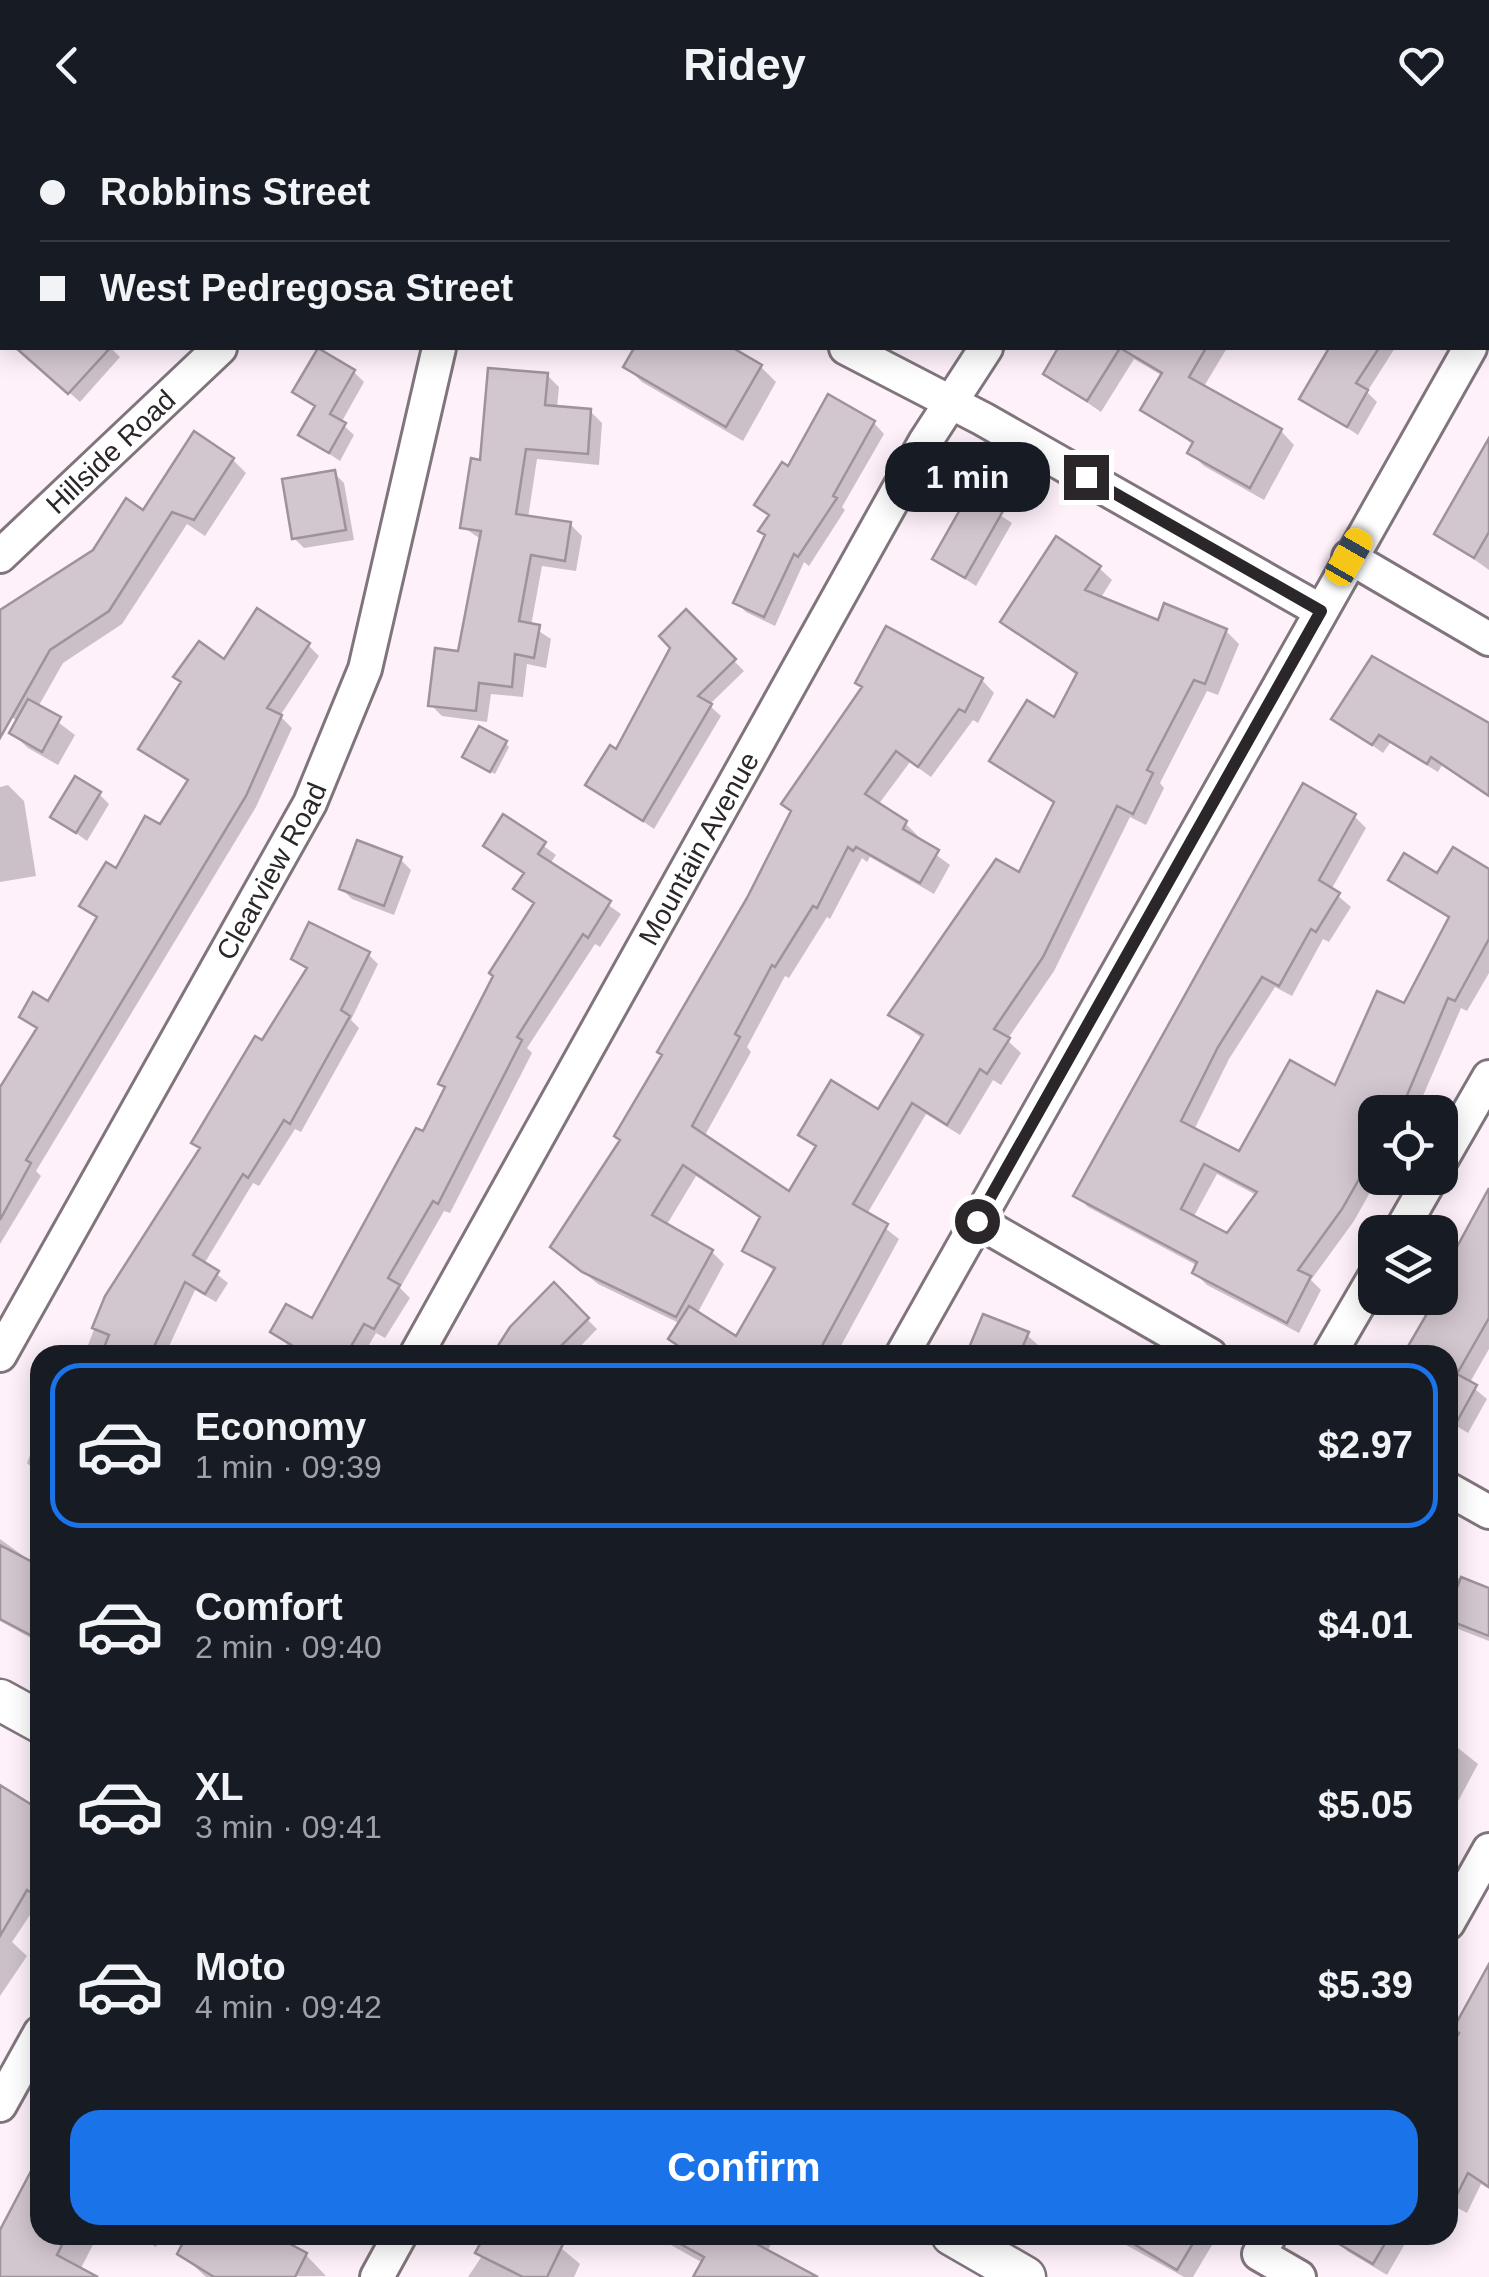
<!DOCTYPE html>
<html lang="en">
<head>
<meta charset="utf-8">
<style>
  :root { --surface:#171b24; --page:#242831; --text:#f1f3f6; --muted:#9ea1a6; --line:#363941; --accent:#1a73e8 }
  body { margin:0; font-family:Arial,sans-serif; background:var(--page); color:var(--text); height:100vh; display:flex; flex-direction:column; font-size:38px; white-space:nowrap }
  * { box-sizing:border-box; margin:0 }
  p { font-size:32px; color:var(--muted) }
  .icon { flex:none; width:55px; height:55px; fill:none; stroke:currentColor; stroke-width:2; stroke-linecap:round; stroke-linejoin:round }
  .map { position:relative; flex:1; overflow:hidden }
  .sheet { position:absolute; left:30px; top:1215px; width:1428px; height:900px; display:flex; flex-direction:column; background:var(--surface); border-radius:30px; box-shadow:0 5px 25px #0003 }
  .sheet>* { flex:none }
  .hud { position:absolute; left:0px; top:0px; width:1490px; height:220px; box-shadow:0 5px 25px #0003; display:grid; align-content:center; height:220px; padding:0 40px; background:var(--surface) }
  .tools { position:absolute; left:1358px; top:965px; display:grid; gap:20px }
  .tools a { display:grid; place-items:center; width:100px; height:100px; border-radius:20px; background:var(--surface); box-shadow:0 5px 25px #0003; font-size:50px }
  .end { position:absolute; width:45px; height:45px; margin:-22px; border:12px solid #2a2629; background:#fff; box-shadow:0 0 0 5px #fff }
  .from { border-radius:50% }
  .bubble { position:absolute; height:70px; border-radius:30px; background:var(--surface); box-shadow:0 5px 25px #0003; font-size:32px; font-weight:800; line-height:70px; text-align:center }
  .car { position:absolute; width:30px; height:60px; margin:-30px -15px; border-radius:12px; box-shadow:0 0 8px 2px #0007; background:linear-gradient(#f5c518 24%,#345 0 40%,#f5c518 0 76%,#345 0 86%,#f5c518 0) }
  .hud b { display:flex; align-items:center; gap:35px; height:95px; font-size:38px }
  .hud b+b { border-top:2px solid var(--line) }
  .hud i { width:25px; height:25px; background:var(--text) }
  ul { padding:18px 0 0; list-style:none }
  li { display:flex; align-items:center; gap:30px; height:165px; margin:0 20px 15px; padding:0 20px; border:5px solid transparent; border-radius:30px }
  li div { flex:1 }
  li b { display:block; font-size:38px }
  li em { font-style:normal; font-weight:800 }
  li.active { border-color:var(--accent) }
  li>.icon { width:90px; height:90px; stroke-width:1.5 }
  .primary-button { display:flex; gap:20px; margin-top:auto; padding:20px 40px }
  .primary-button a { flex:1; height:115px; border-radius:30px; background:var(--accent); color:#fff; font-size:40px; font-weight:800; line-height:115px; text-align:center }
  header { display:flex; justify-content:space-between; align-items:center; height:130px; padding:0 40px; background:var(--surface); font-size:45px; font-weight:800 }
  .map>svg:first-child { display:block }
  .green { fill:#efd4e7 }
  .shadow { fill:#0003; fill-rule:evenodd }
  .building { fill:#d3c7cf; stroke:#9f939b; stroke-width:2.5; fill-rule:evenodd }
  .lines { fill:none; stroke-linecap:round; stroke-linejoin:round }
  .minor-casing { stroke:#81757d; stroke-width:38 }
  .tertiary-casing { stroke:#81757d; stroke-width:45 }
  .minor { stroke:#fff; stroke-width:32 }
  .tertiary { stroke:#fff; stroke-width:40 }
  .route { stroke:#2a2629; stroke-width:12 }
  .labels { text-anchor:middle; stroke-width:9; stroke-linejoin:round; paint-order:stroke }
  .street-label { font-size:28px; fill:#2a2629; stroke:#fef1fa }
</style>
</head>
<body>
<header><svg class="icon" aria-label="back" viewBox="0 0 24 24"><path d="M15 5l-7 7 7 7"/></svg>Ridey<svg class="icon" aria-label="heart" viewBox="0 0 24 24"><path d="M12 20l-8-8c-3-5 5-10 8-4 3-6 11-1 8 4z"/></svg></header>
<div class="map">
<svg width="1489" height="2147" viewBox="0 0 1489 2147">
  <rect width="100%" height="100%" fill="#fef1fa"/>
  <!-- green -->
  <path class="green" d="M0 0 128 2H2V178Z"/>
  <!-- shadow -->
  <path class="shadow" d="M161 0H215V2H162Z
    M338 0H416L417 2H338Z
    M589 0H697L695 2Z
    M991 0H1051L1053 2H989Z
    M1174 0H1313L1172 2Z
    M1440 0H1489L1488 82V2Z
    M44 218H111L120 227 80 272 33 230Z
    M637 218H728L761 237 776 252 743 311 642 252 626 237Z
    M1061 218H1227L1203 258 1281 301 1294 315 1264 370 1204 336 1190 322 1194 315 1143 279 1163 246 1134 229 1101 282 1046 244Z
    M1332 218H1395L1367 262 1377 272 1358 305 1302 268Z
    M354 242 364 252 341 293 354 305 340 331 301 305 316 278 295 262Z
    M547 245 559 257 557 278 590 281 602 293 599 335 537 329 528 388 570 394 582 406 576 441 542 436 531 496 551 509 546 538 527 534 523 567 491 564 487 592 442 586 431 575 460 524 482 410 463 397 482 333Z
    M874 293 884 304 842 377 845 380 809 436 804 432 775 496 746 482 736 472 767 407 770 387 757 375Z
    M1489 315V440L1437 403Z
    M233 330 246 343 205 406 187 394 122 494 63 533 38 577 75 605 58 635 28 618 12 603 18 591 0 581V502L144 383Z
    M334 343 344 353 354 410 304 418 294 408Z
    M971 366 1012 393 976 456 935 429Z
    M1099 438 1112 450 1100 469 1159 493 1226 501 1239 514 1218 565 1207 561 1160 653 1164 658 1146 695 1130 687 1054 841 1007 910 1021 923 1001 955 993 950 960 1005 926 984 867 1084 899 1109 836 1225H689L671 1209 681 1194 598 1154 553 1117 623 1012 864 559 887 499 982 550 994 563 978 593 973 590 931 647 910 632 878 675 905 693 918 706 916 710 950 735 934 764 870 727 867 732 862 728 830 789 827 787 789 848 785 846 747 917 751 922 704 1007 790 1065 817 1019 801 1005 879 982 923 909 891 885 1020 746 1056 675 992 631 1055 591 1078 546 1003 492ZM696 1046 762 1089 745 1120 776 1142 736 1209 697 1184 724 1134 712 1122 666 1096Z
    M686 482 744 541 709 575 721 586 654 699 589 654 617 622 673 517Z
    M308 515 319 526 280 586 292 598 256 677 36 1041 41 1046 0 1114V962L38 900 22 886 49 874 98 789 82 775 160 697 189 653 142 618 225 532Z
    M1334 588 1489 596V667L1442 635 1438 642 1390 613 1383 623Z
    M505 613 509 617 495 644 469 631Z
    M8 655 24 671 36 746 0 752V657Z
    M99 664 109 674 87 711 54 687Z
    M1354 686 1366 698 1331 760 1351 777 1329 812 1323 809 1292 866 1275 857 1229 929 1194 1000 1240 1024 1336 959 1405 877 1451 790 1391 749 1489 742V843L1467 881 1461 878 1416 982H1375L1378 1048 1354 1091 1311 1150 1321 1160 1299 1203 1207 1155 1195 1143 1198 1136 1088 1077 1076 1065ZM1217 1044 1258 1066 1228 1106 1193 1088Z
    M504 687 556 725 550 734 621 784 600 817 595 814 527 918 532 923 450 1083 444 1081 400 1158 410 1168 385 1208 376 1203 363 1225H280L287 1214 273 1202 313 1192 424 1005 447 959 441 953 536 775 516 759 525 745 486 716Z
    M400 729 411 740 394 785 352 769 341 758Z
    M368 824 378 834 351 890 359 898 301 1002 295 999 259 1056 253 1053 204 1134 228 1153 216 1172 195 1160 165 1225H84L107 1167 202 1020 308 841 294 829Z
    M1489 1065V1219L1469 1254 1487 1269 1468 1303 1448 1291V1225H1406L1432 1179 1428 1174 1431 1168H1440V1150Z
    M554 1156 597 1199 572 1225H495Z
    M1027 1205 1039 1216 1036 1222 1047 1225H969Z
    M40 1300V1345L27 1333Z
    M0 1409 40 1438V1513L0 1491Z
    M1448 1444 1489 1460V1511L1448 1495Z
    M1448 1546 1455 1553 1448 1564Z
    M1448 1610 1478 1634 1448 1690Z
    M0 1661 40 1685V1770L12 1812 27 1826 0 1866Z
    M1489 1840V2059L1481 2054 1467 2083 1448 2073V1926Z
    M40 2024V2105H98L80 2140 93 2147H0V2102Z
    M135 2105H162L156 2117Z
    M189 2105H268L306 2125 326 2146 206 2147 180 2123Z
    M487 2105H559L554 2112 580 2134 574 2147H468L482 2126Z
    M653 2105H776L767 2122 803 2147H710L703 2133Z
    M1108 2105H1218L1193 2147H1184Z
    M1335 2105H1410L1387 2145 1347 2121Z"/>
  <!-- building -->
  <path class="building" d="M16 218H110L68 264Z
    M318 218 355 240 330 284 346 293 329 323 298 305 315 276 292 262Z
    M634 218H733L762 235 726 297 623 237Z
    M1058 218H1206L1189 247 1282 299 1250 358 1187 323 1193 312 1140 280 1162 243 1120 218 1087 271 1043 244Z
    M1329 218H1379L1356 253 1368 260 1347 297 1299 269Z
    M488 238 548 243 545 275 591 279 588 324 526 319 516 384 571 392 565 431 531 425 519 491 540 495 534 528 515 524 512 557 479 553 476 581 428 576 435 518 458 521 481 401 460 398 471 328 480 330Z
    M828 264 875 291 833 366 837 368 798 427 794 424 764 487 733 473 765 405 758 401 769 385 754 375 782 332 788 336Z
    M194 301 234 328 194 390 172 382 109 481 50 520 0 608V480L93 420 126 368 143 380Z
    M1489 308V402L1474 428 1434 404Z
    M335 340 346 400 292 409 282 349Z
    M970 362 1003 381 965 448 932 429Z
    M1056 406 1101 436 1085 460 1158 490 1164 473 1227 499 1205 554 1194 550 1147 640 1153 643 1133 684 1117 676 1043 827 994 899 1010 908 987 944 980 939 947 995 912 973 853 1074 888 1094 817 1225H692L668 1209 689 1176 736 1206 775 1138 742 1121 760 1087 683 1035 652 1085 713 1120 676 1187 582 1142 550 1117 620 1010 614 1006 662 925 657 922 747 768 791 681 781 674 862 557 855 553 886 496 983 548 965 582 959 579 918 637 896 621 865 664 907 691 903 699 939 720 920 753 856 717 853 721 848 717 817 778 813 776 775 837 772 835 735 904 740 907 692 996 789 1061 816 1016 798 1005 831 950 878 979 923 905 888 885 996 729 1019 742 1054 672 989 631 1027 570 1054 587 1077 543 1000 492Z
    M257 478 310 513 267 578 282 585 246 666 26 1030 31 1033 0 1090V957L37 898 19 887 33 862 48 871 97 787 79 776 106 732 116 738 145 686 160 694 188 650 138 619 181 552 173 547 199 511 224 529Z
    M686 479 736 529 698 566 712 574 643 691 585 655 610 615 616 619 670 518 659 506Z
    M1372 526 1489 593V666L1431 627 1427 634 1379 605 1372 615 1331 589Z
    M28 569 61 587 42 622 9 603Z
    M479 596 507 611 490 642 462 627Z
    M75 646 101 662 76 703 50 687Z
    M1303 653 1356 684 1319 750 1340 763 1316 802 1311 799 1279 856 1262 847 1218 917 1181 991 1239 1021 1290 930 1335 955 1377 861 1404 873 1449 787 1388 750 1404 723 1437 743 1453 717 1489 739V809L1455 871 1448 868 1400 982H1375V1021L1342 1079 1298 1140 1311 1146 1287 1193 1192 1143 1197 1132 1073 1066ZM1204 1034 1257 1062 1227 1103 1181 1079Z
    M503 684 546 712 538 724 611 771 588 808 583 804 517 907 522 910 438 1074 433 1071 388 1148 400 1155 374 1199 364 1194 346 1225H288L293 1216 270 1202 286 1174 312 1188 416 998 423 1001 445 957 438 954 493 846 489 843 534 773 513 759 524 743 483 716Z
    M357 710 402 727 384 776 339 759Z
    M309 792 370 822 341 880 350 886 290 994 284 990 248 1048 243 1044 193 1125 219 1141 205 1164 185 1152 150 1225H101L109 1205 92 1198 105 1166 200 1018 191 1013 255 906 262 910 307 838 291 829Z
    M1489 1058V1188L1457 1244 1477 1255 1448 1308V1225H1403L1436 1168H1440V1148Z
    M554 1152 589 1188 552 1225H492L510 1197Z
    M983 1184 1029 1202 1019 1225H966Z
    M0 1415 40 1436V1510L0 1489Z
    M1461 1447 1489 1458V1506L1448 1490V1455L1457 1458Z
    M0 1655 40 1680V1768L27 1760 0 1806Z
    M1489 1834V2057L1468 2043 1448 2082V1921L1459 1903 1453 1899Z
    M40 2024V2105H67L57 2125 98 2147H0V2100Z
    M187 2105H273L307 2123 295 2147H214L177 2124Z
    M485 2105H545L563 2114 547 2147H523L475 2123Z
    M664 2105H740L818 2147H693L704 2127Z
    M1119 2105H1198L1177 2140Z
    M1324 2105H1390L1373 2134Z"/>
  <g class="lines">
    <!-- minor casing -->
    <g class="minor-casing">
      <g id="minor">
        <path d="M280 0V2"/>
        <path d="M493 2V0"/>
        <path d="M1110 2 1112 0"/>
        <path d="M1488 187 1489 184"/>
        <path d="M846 218 983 289 1321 481"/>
        <path id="s1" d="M0 426 220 218"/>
        <path d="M1349 427 1489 509"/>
        <path d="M1440 1032 1489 947"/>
        <path d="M977 1091 1210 1225"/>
        <path d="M1400 1102 1431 1048"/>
        <path id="s2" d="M0 1225 310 673 365 539 439 218"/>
        <path id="s3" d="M416 1225 925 312 986 218"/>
        <path d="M902 1225 1470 218"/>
        <path d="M1329 1225 1375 1146"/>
        <path d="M1448 1359 1489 1382"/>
        <path d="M1448 1793 1489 1720"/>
        <path d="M0 1975 40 1903"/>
        <path d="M1270 2105 1259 2124 1299 2147"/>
        <path d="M377 2147 400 2105"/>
      </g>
    </g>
    <!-- tertiary casing -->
    <g class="tertiary-casing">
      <path id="tertiary" d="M0 1570 40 1592
        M952 2105 1025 2147"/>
    </g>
    <!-- minor -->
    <use href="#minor" class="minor"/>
    <!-- tertiary -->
    <use href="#tertiary" class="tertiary"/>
  </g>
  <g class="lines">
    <!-- route -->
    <path class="route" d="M977 1091 1321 481 1086 347"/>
  </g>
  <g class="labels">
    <!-- street labels -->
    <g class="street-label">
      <text dy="10" stroke="none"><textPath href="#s1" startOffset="152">Hillside Road</textPath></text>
      <text dy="10" stroke="none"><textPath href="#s3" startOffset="580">Mountain Avenue</textPath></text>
      <text dy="10" stroke="none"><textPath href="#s2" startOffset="555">Clearview Road</textPath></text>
    </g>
  </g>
</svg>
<div class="tools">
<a><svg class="icon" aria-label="locate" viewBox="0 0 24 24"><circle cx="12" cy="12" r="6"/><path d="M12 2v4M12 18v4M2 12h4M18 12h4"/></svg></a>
<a><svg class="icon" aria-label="layers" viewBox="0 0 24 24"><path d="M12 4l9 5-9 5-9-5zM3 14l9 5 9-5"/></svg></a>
</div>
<i class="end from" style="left:977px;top:1091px"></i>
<i class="end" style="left:1086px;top:347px"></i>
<div class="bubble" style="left:885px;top:312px;width:165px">1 min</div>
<i class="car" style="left:1349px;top:427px;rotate:30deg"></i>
<div class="hud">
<b><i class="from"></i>Robbins Street</b>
<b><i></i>West Pedregosa Street</b>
</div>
<section class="sheet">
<ul>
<li class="active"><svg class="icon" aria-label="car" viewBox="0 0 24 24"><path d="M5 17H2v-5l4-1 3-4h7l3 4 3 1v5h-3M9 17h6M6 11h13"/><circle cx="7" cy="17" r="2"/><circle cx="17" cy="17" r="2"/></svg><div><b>Economy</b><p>1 min · 09:39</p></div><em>$2.97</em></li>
<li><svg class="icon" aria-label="car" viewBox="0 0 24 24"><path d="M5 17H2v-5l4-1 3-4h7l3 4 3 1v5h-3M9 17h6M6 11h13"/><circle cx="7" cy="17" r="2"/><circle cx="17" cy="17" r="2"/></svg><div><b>Comfort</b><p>2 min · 09:40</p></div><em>$4.01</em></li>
<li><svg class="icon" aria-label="car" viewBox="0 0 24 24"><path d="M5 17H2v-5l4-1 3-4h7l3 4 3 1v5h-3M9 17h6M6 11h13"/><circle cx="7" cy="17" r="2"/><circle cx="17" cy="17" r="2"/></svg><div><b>XL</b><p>3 min · 09:41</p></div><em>$5.05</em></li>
<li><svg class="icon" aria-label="car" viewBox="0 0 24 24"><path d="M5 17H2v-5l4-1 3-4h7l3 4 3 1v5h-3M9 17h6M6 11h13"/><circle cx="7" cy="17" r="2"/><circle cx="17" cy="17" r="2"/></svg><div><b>Moto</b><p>4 min · 09:42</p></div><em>$5.39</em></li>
</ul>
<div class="primary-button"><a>Confirm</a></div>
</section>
</div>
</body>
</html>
